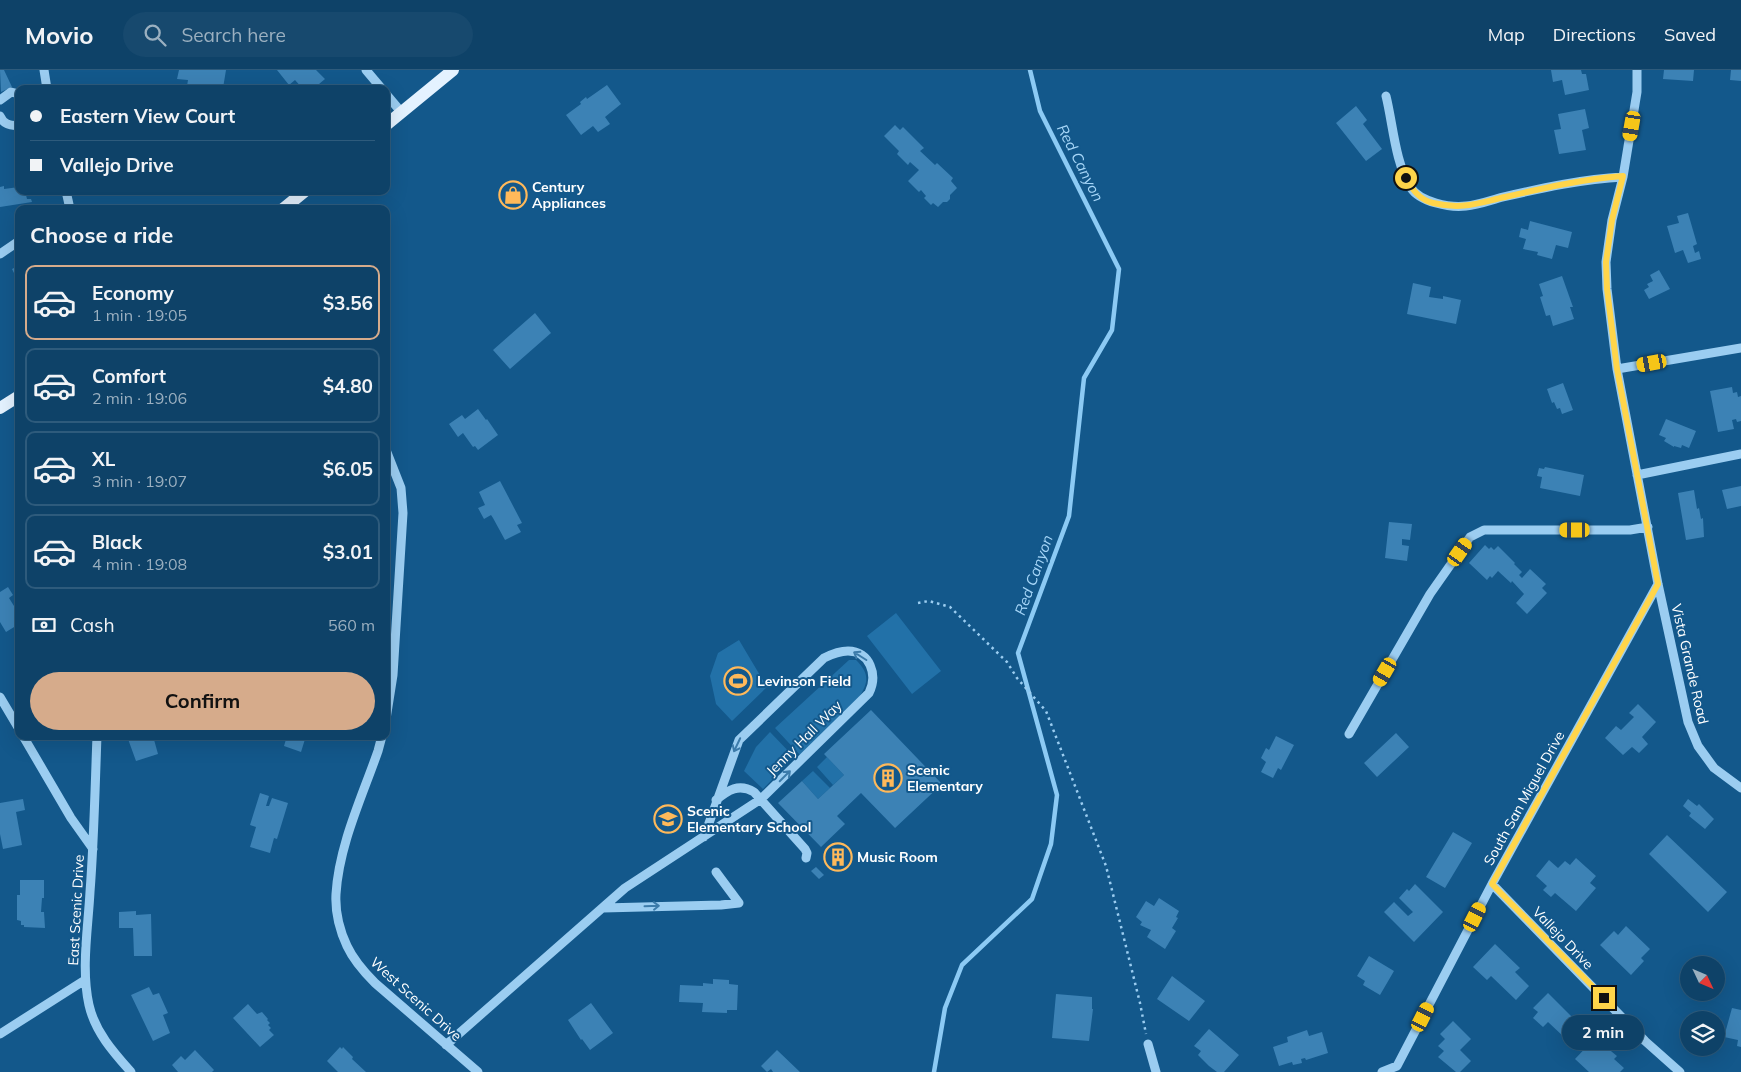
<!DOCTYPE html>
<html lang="en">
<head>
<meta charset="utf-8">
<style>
  :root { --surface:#0e4268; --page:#17496e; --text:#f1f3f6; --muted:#9bb0c0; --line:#2e5b7c; --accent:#d6ab8b }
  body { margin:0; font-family:Mulish,sans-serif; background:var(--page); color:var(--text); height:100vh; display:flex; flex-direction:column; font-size:19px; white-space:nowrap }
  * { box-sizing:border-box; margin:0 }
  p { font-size:16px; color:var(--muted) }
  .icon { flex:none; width:28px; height:28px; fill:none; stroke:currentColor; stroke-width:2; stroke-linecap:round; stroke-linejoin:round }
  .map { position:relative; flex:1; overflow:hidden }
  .sheet { position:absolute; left:15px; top:135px; width:375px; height:535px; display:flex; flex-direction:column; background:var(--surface); border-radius:10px; box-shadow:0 5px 20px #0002,0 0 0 1px var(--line) }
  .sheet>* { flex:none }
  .hud { position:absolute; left:15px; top:15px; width:375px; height:110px; border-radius:10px; box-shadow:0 5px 20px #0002,0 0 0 1px var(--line); display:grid; align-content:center; height:110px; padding:0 15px; background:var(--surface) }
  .needle { width:32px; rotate:134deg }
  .fabs { position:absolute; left:1680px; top:886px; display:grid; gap:10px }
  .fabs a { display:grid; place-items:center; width:45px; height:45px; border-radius:50%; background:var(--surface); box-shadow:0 5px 20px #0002,0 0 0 1px var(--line); font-size:25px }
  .end { position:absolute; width:22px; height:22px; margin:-11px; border:6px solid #ffd54a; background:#111; box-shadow:0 0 0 2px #111 }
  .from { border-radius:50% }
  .bubble { position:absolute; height:35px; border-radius:18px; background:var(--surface); box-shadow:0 5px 20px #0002,0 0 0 1px var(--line); font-size:16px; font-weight:700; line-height:35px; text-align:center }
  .car { position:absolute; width:15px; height:30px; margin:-15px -8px; border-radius:6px; box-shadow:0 0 4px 1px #0007; background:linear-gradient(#f5c518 24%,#345 0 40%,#f5c518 0 76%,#345 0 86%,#f5c518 0) }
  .hud b { display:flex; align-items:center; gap:18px; height:48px; font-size:19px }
  .hud b+b { border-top:1px solid var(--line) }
  .hud i { width:12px; height:12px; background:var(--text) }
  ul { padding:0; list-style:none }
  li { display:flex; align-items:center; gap:15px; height:75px; margin:0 10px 8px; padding:0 5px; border:2px solid var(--line); border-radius:10px }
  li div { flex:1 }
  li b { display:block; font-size:19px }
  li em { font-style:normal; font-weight:700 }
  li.on { border-color:var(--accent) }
  li>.icon { width:45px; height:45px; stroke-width:1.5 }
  h2 { padding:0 15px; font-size:22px; line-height:60px }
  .pay { display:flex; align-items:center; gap:12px; height:55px; padding:0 15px; font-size:19px }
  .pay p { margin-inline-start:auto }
  .cta { display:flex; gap:10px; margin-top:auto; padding:10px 15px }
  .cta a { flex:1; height:58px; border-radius:30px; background:var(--accent); color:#111; font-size:20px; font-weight:700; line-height:58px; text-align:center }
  header { display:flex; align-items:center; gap:30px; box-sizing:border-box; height:70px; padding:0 25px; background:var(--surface); border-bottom:1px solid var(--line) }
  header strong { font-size:24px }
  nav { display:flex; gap:28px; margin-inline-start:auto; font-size:18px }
  .search { width:350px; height:45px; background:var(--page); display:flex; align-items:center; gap:12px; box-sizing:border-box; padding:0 18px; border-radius:28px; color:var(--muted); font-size:19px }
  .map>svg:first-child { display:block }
  .green { fill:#2271a8 }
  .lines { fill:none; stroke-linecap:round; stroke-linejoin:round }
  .stream { stroke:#8ccaf4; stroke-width:4.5 }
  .building { fill:#3c82b5 }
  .path { stroke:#9bcdf1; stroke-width:2.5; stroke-dasharray:2.5 4; stroke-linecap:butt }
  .minor { stroke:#9bcdf1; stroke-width:9 }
  .major { stroke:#e4f2ff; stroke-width:12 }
  .oneway { stroke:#3c7baa }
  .route { stroke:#ffd54a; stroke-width:6 }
  .labels { text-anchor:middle; stroke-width:4; stroke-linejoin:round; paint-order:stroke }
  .poi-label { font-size:14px; font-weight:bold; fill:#fff; stroke:#13588b; text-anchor:start }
  .street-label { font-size:14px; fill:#fff; stroke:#13588b }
  .water-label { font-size:15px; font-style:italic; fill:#a6d6f8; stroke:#13588b }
</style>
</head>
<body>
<header>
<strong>Movio</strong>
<div class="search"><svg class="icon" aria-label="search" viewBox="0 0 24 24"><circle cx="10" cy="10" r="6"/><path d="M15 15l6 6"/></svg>Search here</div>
<nav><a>Map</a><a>Directions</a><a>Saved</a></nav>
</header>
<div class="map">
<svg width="1741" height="1002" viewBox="0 0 1741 1002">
  <rect width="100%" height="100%" fill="#13588b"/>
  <!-- green -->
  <path class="green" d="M896 543 941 601 912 624 867 566Z
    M739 570 767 617 732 651 716 634 710 606 718 583Z
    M849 590H856C869 603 869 611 860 626L800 685 775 658Z
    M770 662 794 687 763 719 744 701 756 677Z
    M827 687 844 705 833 715 817 697Z
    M813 701 830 718 818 729 802 711Z"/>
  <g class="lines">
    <!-- stream -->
    <path class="stream" d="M934 1002 945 938 962 895 1032 829 1051 774 1057 725 1018 583 1069 446 1084 308 1112 260 1119 199 1040 41 1030 0"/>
  </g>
  <!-- building -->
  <path class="building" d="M0 0H4L12 17 1 22Z
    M179 0H226L223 18 208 15V19H201L187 16 188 10 177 9Z
    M277 0H316L325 9 313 19H303L295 10 289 15Z
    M1551 0H1581L1582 4H1586L1589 20 1565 25 1562 10 1553 12Z
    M1664 0H1694L1693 11 1663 9Z
    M1731 0H1741V11L1730 10Z
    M607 15 621 34 605 47 610 54 598 62 593 56 581 65 566 45 581 34 580 32 586 27 587 29Z
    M1356 36 1367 50 1363 54 1382 79 1366 91 1336 53Z
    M1585 39 1589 58 1582 60 1586 80 1559 84 1554 60 1561 59 1558 44Z
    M895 55 900 60 903 57 924 78 920 81 935 95 937 93 953 108 951 111 957 118 950 125V129L947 132H943L938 137 933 133 931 135 924 128 926 126 921 120 919 122 908 111 919 100 910 92 908 95 897 84 899 81 884 66Z
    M4 116V119L19 117V121H25L27 129H31L32 132 0 137V117Z
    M1688 143 1697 174 1693 176 1695 183 1699 181 1701 189 1688 193 1683 180 1675 183 1667 156 1679 153 1677 146Z
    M1530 151 1572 162 1568 178 1556 175 1552 189 1537 185 1538 182 1523 179 1526 169 1519 167 1521 158 1528 160Z
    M18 196 19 198V213L12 199Z
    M1659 200 1670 219 1649 229 1644 220 1649 217 1647 214 1653 211 1650 205Z
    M1562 206 1573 237H1570L1574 249 1553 256 1550 245 1546 246 1540 227 1543 226 1539 214Z
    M1413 213 1431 217 1429 227 1443 229V226L1461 230 1456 254 1407 244Z
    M535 243 551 263 510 299 493 280Z
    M1563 313 1573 340 1562 344 1560 338 1557 339 1554 332 1552 333 1547 319Z
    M1732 317 1733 323 1737 322 1738 327 1741 326V351L1737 352 1736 349 1732 350 1734 359 1718 362 1710 321Z
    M478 339 486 350 487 349 498 365 478 380 475 376 473 377 463 363 458 367 449 354 462 345 465 349Z
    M1666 349 1696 361 1689 378 1682 375 1681 378 1674 376V377L1664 371 1666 368 1659 365Z
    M1545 397 1584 405 1580 426 1540 418 1542 407 1537 406 1539 398 1544 399Z
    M500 411 522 453 517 455 521 462 505 470 493 448 491 445 484 449 478 438 485 435 479 422Z
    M1741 416V436L1727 439 1722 420Z
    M1694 420 1697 439 1699 438 1701 449 1703 448 1704 467 1686 470 1678 423Z
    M1389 452 1412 454 1410 470 1402 469V475L1409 476 1407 491 1385 488Z
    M1485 475 1489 479 1491 477 1494 480 1498 476 1515 493 1514 494 1522 502 1519 505 1522 508 1530 499 1546 514 1542 518 1547 523 1527 544 1516 533 1524 524 1512 511 1511 513 1498 501 1492 508 1490 506 1487 510 1469 493Z
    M8 517 13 525 9 528 19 544V554L6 562 0 552V522Z
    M1638 634 1656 652 1642 667 1648 674 1639 683 1632 677 1623 685 1605 668 1616 656 1621 660 1634 647 1629 643Z
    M871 640 942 714 895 758 861 723 837 746 845 754 821 777 778 733 802 711 818 729 844 705 824 684Z
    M1396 663 1409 677 1377 707 1364 693Z
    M121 666H153L158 684 136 691 128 669 123 671Z
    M287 666H306L301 682 284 676Z
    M1276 666 1294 675 1281 700 1278 698 1273 708 1261 702 1266 692 1261 688 1266 678 1269 680Z
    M260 723 269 726 266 736H269L272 728 288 733 277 769 274 768 270 783 250 777 256 757 250 755Z
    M23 729 25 740 16 742 22 775 3 779 0 764V733Z
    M1688 729 1697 736 1699 734 1714 749 1705 759 1689 746 1691 743 1683 736Z
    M1453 762 1472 773 1445 818 1426 807Z
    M1667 765 1727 822 1708 842 1649 784Z
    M840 772 852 785 836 801 823 789Z
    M1576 788 1596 806 1590 813 1596 818 1576 841 1555 823 1551 827 1543 820 1547 816 1536 806 1549 790 1558 798 1565 791 1570 795Z
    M816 797 824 805 819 809 811 801Z
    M20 810H44V828H42L41 842H44L45 858 24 857V855H21V851L17 850V825H20Z
    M1415 814 1443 842 1414 872 1384 842 1394 832 1408 846 1413 842 1399 828 1407 819 1409 821Z
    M1159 828 1179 841 1176 847 1178 848 1172 858 1176 861 1165 879 1147 867 1151 860 1140 855 1142 852 1136 847 1146 831 1154 836Z
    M136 841V845L151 844 152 886H134L133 858H119V842Z
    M1626 856 1650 879 1641 888 1644 891 1631 905 1600 875 1614 861 1618 865Z
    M1495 874 1520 898 1515 902 1529 916 1516 930 1491 906 1487 910 1473 897Z
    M1369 886 1394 901 1380 925 1363 915 1365 911 1357 906Z
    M1172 906 1205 931 1189 951 1157 929Z
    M713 909 729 910V914L738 915 737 940H727V943L702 942 703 933 679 932 680 915 703 916V913L713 914Z
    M149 917 153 925 159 923 168 943 163 945 170 963 153 971 131 925Z
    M1548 923 1578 953 1564 967 1548 952 1543 957 1533 948 1538 942 1533 938Z
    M1056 924 1092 927V939H1093L1089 971 1052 968Z
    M591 933 613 963 590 980 582 969 581 970 568 950Z
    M248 934 257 944 262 942 268 949 267 950 270 953 268 955 271 958 269 960 274 965 260 977 233 948Z
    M1732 938 1741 940V977L1737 976 1738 970 1724 967Z
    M1453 951 1471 969 1460 980 1471 991 1460 1002H1456L1438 987 1444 981 1438 976 1445 969 1440 964Z
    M1209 959 1239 985 1224 1002H1217L1209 996 1198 985 1201 981 1194 976Z
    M1307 960 1309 966 1322 962 1328 983 1306 990 1305 988 1301 989 1302 993 1293 995 1292 992 1279 996 1273 977 1288 972 1287 967Z
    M1594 969 1604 979 1606 977 1617 986 1614 989 1624 998 1620 1002H1589L1575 989Z
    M340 977 342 979 343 977 353 987 352 989 366 1002H338L327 991Z
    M195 980 214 1000 212 1002H178L172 995 181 986 185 990Z
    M777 980 800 1002H773L771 999 767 1002 761 996Z"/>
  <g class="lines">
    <!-- path -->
    <path class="path" d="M918 533 929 531 950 537 1007 592 1017 608 1046 641 1106 796 1140 933 1146 964"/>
    <!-- minor -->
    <path class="minor" d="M44 0 47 19
      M366 0 382 19
      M1637 0V22L1623 107 1612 150 1606 192 1607 219 1617 299 1658 514 1688 652 1698 676 1714 698 1741 718
      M386 24 402 43
      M1386 26C1393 54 1395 93 1411 118 1420 132 1450 138 1466 136 1479 135 1491 130 1503 127 1542 118 1583 109 1623 107
      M0 30 11 22 19 24
      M0 46C4 55 10 55 19 56
      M66 121 70 139
      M0 184 19 171
      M1617 299 1741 278
      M386 380 401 418 403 443 393 605 386 649
      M1637 405 1741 384
      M0 627 19 659
      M1349 664 1430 524 1470 467 1484 460H1630L1648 457
      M23 666 71 748 93 779
      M97 666C95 718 94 770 90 822 88 859 81 899 89 935 95 962 114 983 131 1002
      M382 666 378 681C362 727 339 775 336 824 335 842 340 861 347 876 354 891 364 902 375 913L478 1002
      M716 730C728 720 739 713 754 722L805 779 807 783 806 788
      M1492 814 1645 971 1680 1002
      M603 838 721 835 739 833 716 802
      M0 964 85 910
      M1148 974 1156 1002
      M446 975 625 818 761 729 869 623C878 605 870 581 848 581 839 581 832 584 824 588L739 670 704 767
      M1382 1002 1397 996 1492 814 1658 514"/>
    <!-- major -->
    <path class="major" d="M386 55 453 0
      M283 139 305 121
      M0 338 19 326"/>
  </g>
  <!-- one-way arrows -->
  <defs><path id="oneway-shaft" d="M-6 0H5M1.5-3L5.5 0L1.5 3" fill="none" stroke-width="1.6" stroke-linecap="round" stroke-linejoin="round" transform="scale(1.25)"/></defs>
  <g class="oneway">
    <use href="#oneway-shaft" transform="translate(860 586) rotate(-148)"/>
    <use href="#oneway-shaft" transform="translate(737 675) rotate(115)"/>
    <use href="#oneway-shaft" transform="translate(785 706) rotate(-45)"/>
    <use href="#oneway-shaft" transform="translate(652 836) rotate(-2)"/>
  </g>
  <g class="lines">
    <!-- route -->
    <path class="route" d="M1406 108C1412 120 1420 130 1433 133 1463 140 1478 133 1505 127 1544 118 1583 109 1623 106L1612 150 1606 192 1607 219 1617 299 1658 514 1492 814 1604 928"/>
  </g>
  <!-- icons -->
  <defs>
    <g id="shop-ring" transform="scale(1.4375)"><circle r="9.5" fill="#13588b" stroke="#ffb95a" stroke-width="1.5"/><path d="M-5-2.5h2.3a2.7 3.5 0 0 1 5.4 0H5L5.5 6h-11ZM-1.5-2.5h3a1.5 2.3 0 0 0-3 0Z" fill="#ffb95a"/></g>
    <g id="stadium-ring" transform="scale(1.4375)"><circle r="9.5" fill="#13588b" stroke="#ffb95a" stroke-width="1.5"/><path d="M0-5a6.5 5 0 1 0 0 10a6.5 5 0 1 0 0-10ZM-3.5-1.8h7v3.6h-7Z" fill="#ffb95a"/></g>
    <g id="building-ring" transform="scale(1.4375)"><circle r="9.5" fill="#13588b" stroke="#ffb95a" stroke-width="1.5"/><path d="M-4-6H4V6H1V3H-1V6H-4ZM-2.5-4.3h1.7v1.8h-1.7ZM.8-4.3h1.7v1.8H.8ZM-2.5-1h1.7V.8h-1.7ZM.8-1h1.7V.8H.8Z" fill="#ffb95a"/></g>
    <g id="school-ring" transform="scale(1.4375)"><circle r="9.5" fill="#13588b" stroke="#ffb95a" stroke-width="1.5"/><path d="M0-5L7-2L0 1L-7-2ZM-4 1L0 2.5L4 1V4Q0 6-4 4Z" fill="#ffb95a"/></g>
  </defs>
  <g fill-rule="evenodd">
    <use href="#shop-ring" x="513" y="125"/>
    <use href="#stadium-ring" x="738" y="611"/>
    <use href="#building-ring" x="888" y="708"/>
    <use href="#school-ring" x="668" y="749"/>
    <use href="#building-ring" x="838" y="787"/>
  </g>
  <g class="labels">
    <!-- poi labels -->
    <g class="poi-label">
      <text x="532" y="122">Century<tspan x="532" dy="16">Appliances</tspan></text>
      <text x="757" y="616">Levinson Field</text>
      <text x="907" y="705">Scenic<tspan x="907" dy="16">Elementary</tspan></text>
      <text x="687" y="746">Scenic<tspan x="687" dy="16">Elementary School</tspan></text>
      <text x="857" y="792">Music Room</text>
    </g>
    <!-- street labels -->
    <g class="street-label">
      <text transform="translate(1690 594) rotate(77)" y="5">Vista Grande Road</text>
      <text transform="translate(804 668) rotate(-45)" y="5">Jenny Hall Way</text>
      <text transform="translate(1524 728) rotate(-61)" y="5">South San Miguel Drive</text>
      <text transform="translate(76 840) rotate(-87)" y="5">East Scenic Drive</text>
      <text transform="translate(1563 868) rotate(46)" y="5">Vallejo Drive</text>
      <text transform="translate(416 929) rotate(42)" y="5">West Scenic Drive</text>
    </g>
    <!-- water labels -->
    <g class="water-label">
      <text transform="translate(1080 93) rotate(63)" y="5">Red Canyon</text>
      <text transform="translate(1034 505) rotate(-70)" y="5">Red Canyon</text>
    </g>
  </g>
</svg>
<div class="fabs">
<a><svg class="needle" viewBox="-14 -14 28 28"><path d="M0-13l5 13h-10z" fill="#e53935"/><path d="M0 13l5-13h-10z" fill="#9bb0c0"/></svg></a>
<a><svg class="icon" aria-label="layers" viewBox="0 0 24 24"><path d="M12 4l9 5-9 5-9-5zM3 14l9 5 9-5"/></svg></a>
</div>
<i class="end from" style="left:1406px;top:108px"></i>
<i class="end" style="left:1604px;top:928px"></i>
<div class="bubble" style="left:1562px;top:945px;width:82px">2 min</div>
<i class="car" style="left:1632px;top:56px;rotate:190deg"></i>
<i class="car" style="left:1652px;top:293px;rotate:260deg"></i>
<i class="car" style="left:1575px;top:460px;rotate:270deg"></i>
<i class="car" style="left:1460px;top:482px;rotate:35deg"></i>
<i class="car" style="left:1385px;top:602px;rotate:210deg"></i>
<i class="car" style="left:1475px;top:847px;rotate:27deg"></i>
<i class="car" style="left:1423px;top:947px;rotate:27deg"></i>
<div class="hud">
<b><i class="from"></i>Eastern View Court</b>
<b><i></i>Vallejo Drive</b>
</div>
<section class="sheet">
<h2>Choose a ride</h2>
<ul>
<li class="on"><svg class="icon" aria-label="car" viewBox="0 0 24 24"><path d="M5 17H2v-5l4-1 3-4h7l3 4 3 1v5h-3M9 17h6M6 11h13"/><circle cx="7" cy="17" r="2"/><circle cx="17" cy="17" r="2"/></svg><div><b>Economy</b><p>1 min · 19:05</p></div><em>$3.56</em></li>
<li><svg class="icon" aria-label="car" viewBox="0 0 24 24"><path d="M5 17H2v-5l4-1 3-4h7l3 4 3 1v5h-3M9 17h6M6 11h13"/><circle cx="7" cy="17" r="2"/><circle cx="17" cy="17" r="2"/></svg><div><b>Comfort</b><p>2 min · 19:06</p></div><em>$4.80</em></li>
<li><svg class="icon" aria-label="car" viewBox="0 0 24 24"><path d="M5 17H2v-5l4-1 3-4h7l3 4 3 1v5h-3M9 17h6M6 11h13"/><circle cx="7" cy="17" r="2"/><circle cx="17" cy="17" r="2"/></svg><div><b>XL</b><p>3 min · 19:07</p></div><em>$6.05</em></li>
<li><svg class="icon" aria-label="car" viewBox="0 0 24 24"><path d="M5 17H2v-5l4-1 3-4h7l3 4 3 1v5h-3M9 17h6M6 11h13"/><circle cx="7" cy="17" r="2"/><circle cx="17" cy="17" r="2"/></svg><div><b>Black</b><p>4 min · 19:08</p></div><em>$3.01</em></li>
</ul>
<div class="pay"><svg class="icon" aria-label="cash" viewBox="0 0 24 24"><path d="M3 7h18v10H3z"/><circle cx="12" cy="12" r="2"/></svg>Cash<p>560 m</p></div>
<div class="cta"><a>Confirm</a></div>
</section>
</div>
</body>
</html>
